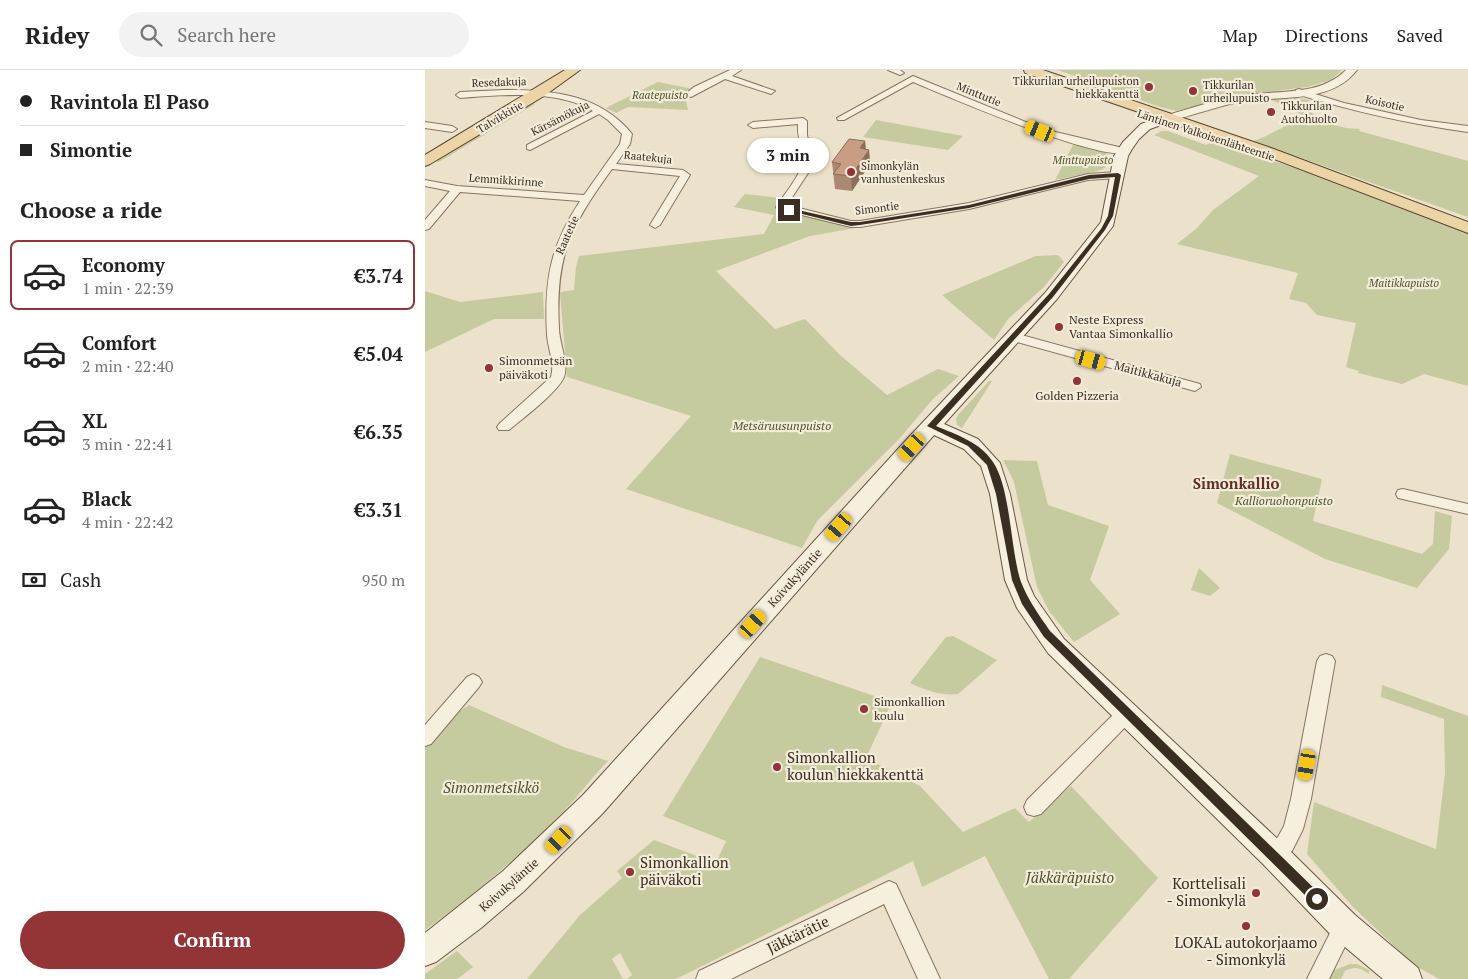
<!DOCTYPE html>
<html lang="en">
<head>
<meta charset="utf-8">
<style>
  :root { --surface:#fff; --page:#f2f2f2; --text:#222; --muted:#767676; --line:#e0e0e0; --accent:#933437 }
  body { margin:0; font-family:"PT Serif",serif; background:var(--page); color:var(--text); height:100vh; display:flex; flex-direction:column; font-size:19px; white-space:nowrap }
  * { box-sizing:border-box; margin:0 }
  p { font-size:16px; color:var(--muted) }
  .icon { flex:none; width:28px; height:28px; fill:none; stroke:currentColor; stroke-width:2; stroke-linecap:round; stroke-linejoin:round }
  .map { position:relative; flex:1; overflow:hidden }
  .drawer { display:flex; flex-direction:column; background:var(--surface); width:425px }
  .drawer>* { flex:none }
  .banner { display:grid; align-content:center; height:110px; padding:0 20px; background:var(--surface) }
  .end { position:absolute; width:22px; height:22px; margin:-11px; border:6px solid #3a2d22; background:#fff; box-shadow:0 0 0 2px #fff }
  .from { border-radius:50% }
  .bubble { position:absolute; height:35px; border-radius:18px; background:var(--surface); box-shadow:0 1px 4px #0004; font-size:16px; font-weight:800; line-height:35px; text-align:center }
  .car { position:absolute; width:15px; height:30px; margin:-15px -8px; border-radius:6px; box-shadow:0 0 4px 1px #0007; background:linear-gradient(#f5c518 24%,#345 0 40%,#f5c518 0 76%,#345 0 86%,#f5c518 0) }
  .banner b { display:flex; align-items:center; gap:18px; height:48px; font-size:19px }
  .banner b+b { border-top:1px solid var(--line) }
  .banner i { width:12px; height:12px; background:var(--text) }
  ul { padding:0; list-style:none }
  li { display:flex; align-items:center; gap:15px; height:70px; margin:0 10px 8px; padding:0 10px; border:2px solid transparent; border-radius:8px }
  li div { flex:1 }
  li b { display:block; font-size:19px }
  li em { font-style:normal; font-weight:800 }
  li.selected { border-color:var(--accent) }
  li>.icon { width:45px; height:45px; stroke-width:1.5 }
  h2 { padding:0 20px; font-size:22px; line-height:60px }
  .pay { display:flex; align-items:center; gap:12px; height:55px; padding:0 20px; font-size:19px }
  .pay p { margin-inline-start:auto }
  .cta { display:flex; gap:10px; margin-top:auto; padding:10px 20px }
  .cta a { flex:1; height:58px; border-radius:30px; background:var(--accent); color:#fff; font-size:20px; font-weight:800; line-height:58px; text-align:center }
  header { display:flex; align-items:center; gap:30px; box-sizing:border-box; height:70px; padding:0 25px; background:var(--surface); border-bottom:1px solid var(--line) }
  header strong { font-size:24px }
  nav { display:flex; gap:28px; margin-inline-start:auto; font-size:18px }
  .search { width:350px; height:45px; background:var(--page); display:flex; align-items:center; gap:12px; box-sizing:border-box; padding:0 18px; border-radius:28px; color:var(--muted); font-size:19px }
  main { display:flex; flex:1; min-height:0 }
  .map>svg:first-child { display:block }
  .green { fill:#c6ca9f }
  .lines { fill:none; stroke-linecap:round; stroke-linejoin:round }
  .minor-casing { stroke:#887460; stroke-width:2 }
  .tertiary-casing { stroke:#887460; stroke-width:2 }
  .secondary-casing { stroke:#6a5543; stroke-width:2 }
  .primary-casing { stroke:#564333; stroke-width:2 }
  .minor { fill:#f7efdd; fill-rule:evenodd }
  .tertiary { fill:#f7efdd; fill-rule:evenodd }
  .secondary { fill:#f7efdd; fill-rule:evenodd }
  .primary { fill:#ecd4a6; fill-rule:evenodd }
  .wall { fill:#ac8771 }
  .shaded-wall { fill:#8c6e5c }
  .building { fill:#c89d83; stroke:#8c6e5c }
  .route { fill:#3a2d22 }
  .poi-dot { fill:#933437; stroke:#f4ecda; stroke-width:2 }
  .labels { text-anchor:middle; stroke-width:4.5; stroke-linejoin:round; paint-order:stroke }
  .far-poi-label { font-size:11px; fill:#3a2d22; stroke:#f4ecda; text-anchor:start }
  .far-street-label { font-size:11px; fill:#3a2d22; stroke:#f4ecda }
  .far-park-label { font-size:11px; font-style:italic; fill:#4b552a; stroke:#f4ecda }
  .poi-label { font-size:12px; fill:#3a2d22; stroke:#f4ecda; text-anchor:start }
  .street-label { font-size:12px; fill:#3a2d22; stroke:#f4ecda }
  .park-label { font-size:12px; font-style:italic; fill:#4b552a; stroke:#f4ecda }
  .quarter-label { font-size:15px; font-weight:bold; fill:#632f24; stroke:#f4ecda }
  .near-poi-label { font-size:15px; fill:#3a2d22; stroke:#f4ecda; text-anchor:start }
  .near-park-label { font-size:15px; font-style:italic; fill:#4b552a; stroke:#f4ecda }
  .near-street-label { font-size:15px; fill:#3a2d22; stroke:#f4ecda }
</style>
</head>
<body>
<header>
<strong>Ridey</strong>
<div class="search"><svg class="icon" aria-label="search" viewBox="0 0 24 24"><circle cx="10" cy="10" r="6"/><path d="M15 15l6 6"/></svg>Search here</div>
<nav><a>Map</a><a>Directions</a><a>Saved</a></nav>
</header>
<main>
<section class="drawer">
<div class="banner">
<b><i class="from"></i>Ravintola El Paso</b>
<b><i></i>Simontie</b>
</div>
<h2>Choose a ride</h2>
<ul>
<li class="selected"><svg class="icon" aria-label="car" viewBox="0 0 24 24"><path d="M5 17H2v-5l4-1 3-4h7l3 4 3 1v5h-3M9 17h6M6 11h13"/><circle cx="7" cy="17" r="2"/><circle cx="17" cy="17" r="2"/></svg><div><b>Economy</b><p>1 min · 22:39</p></div><em>€3.74</em></li>
<li><svg class="icon" aria-label="car" viewBox="0 0 24 24"><path d="M5 17H2v-5l4-1 3-4h7l3 4 3 1v5h-3M9 17h6M6 11h13"/><circle cx="7" cy="17" r="2"/><circle cx="17" cy="17" r="2"/></svg><div><b>Comfort</b><p>2 min · 22:40</p></div><em>€5.04</em></li>
<li><svg class="icon" aria-label="car" viewBox="0 0 24 24"><path d="M5 17H2v-5l4-1 3-4h7l3 4 3 1v5h-3M9 17h6M6 11h13"/><circle cx="7" cy="17" r="2"/><circle cx="17" cy="17" r="2"/></svg><div><b>XL</b><p>3 min · 22:41</p></div><em>€6.35</em></li>
<li><svg class="icon" aria-label="car" viewBox="0 0 24 24"><path d="M5 17H2v-5l4-1 3-4h7l3 4 3 1v5h-3M9 17h6M6 11h13"/><circle cx="7" cy="17" r="2"/><circle cx="17" cy="17" r="2"/></svg><div><b>Black</b><p>4 min · 22:42</p></div><em>€3.31</em></li>
</ul>
<div class="pay"><svg class="icon" aria-label="cash" viewBox="0 0 24 24"><path d="M3 7h18v10H3z"/><circle cx="12" cy="12" r="2"/></svg>Cash<p>950 m</p></div>
<div class="cta"><a>Confirm</a></div>
</section>
<div class="map">
<svg width="1043" height="909" viewBox="0 0 1043 909">
  <rect width="100%" height="100%" fill="#ece1ca"/>
  <!-- green -->
  <path class="green" d="M633 0H917L906 10 882 17 806 27 752 41 735 37Z
    M233 12 268 19 259 24 263 40 203 37 191 43 181 38Z
    M865 27 885 30 880 36 897 52 921 58 935 59 934 61 1043 91V147L828 71C847 65 863 52 883 48L843 28Z
    M108 33 110 34 14 92 8 91Z
    M451 50 538 66 523 80 438 67Z
    M737 61H743L781 75 788 72 908 110 1043 162V316L999 304 977 314 933 303 934 301 921 297 931 253 892 245 881 233 864 229 873 203 752 174 771 159 788 140 834 106 729 65Z
    M650 71 681 82 684 86 680 98 673 101 630 110Z
    M837 75 943 113 1043 151V155Z
    M320 124 356 128 353 132V139L430 158 385 166 291 201 350 259 380 249 415 285 462 325 513 299 534 306 508 329 475 368 392 451 377 478 201 419 266 346 142 307 135 222 149 220 151 197 154 186 339 164 349 145 309 137Z
    M633 185 639 192 619 217 583 249 569 270 517 225 611 186Z
    M0 221 35 232 118 222 119 249H69L0 282Z
    M564 311H567L537 358 532 355 531 349 533 345Z
    M805 384 897 409 888 451 997 484 1008 474 1010 441 1027 446 1024 479 992 518 900 489 792 433Z
    M578 390 612 391 623 435 684 456 665 510 695 544 649 572 624 541 612 517 589 412Z
    M774 498 795 518 785 526 766 520Z
    M528 566 572 590 533 624C518 626 499 620 485 613L521 567Z
    M335 587 467 632 441 688 495 716 538 762 590 738 604 752 646 716 733 808 644 909H624L560 786 497 817 488 791 251 909H202L207 905 195 883 187 889 198 909H102L155 845 197 808 192 801 229 770 291 793 301 771 238 746Z
    M957 615 1043 646V909H1014L989 895 928 837 882 784 889 732 1011 779 1020 703 1019 649 956 627Z
    M44 635 139 677 183 691C168 706 155 724 140 740 97 783 50 825 0 860V677L15 660 20 659 26 647Z
    M32 881 48 897 32 909H0V904Z
    M925 894H932L944 900V904C935 897 930 896 920 901L916 909H904L907 901Z"/>
  <g class="lines">
    <!-- minor casing -->
    <g class="minor-casing">
      <path id="minor" d="M305 0H316L307 6 350 21 346 24 300 9 266 27 259 25 269 17Z
        M463 0H475L479 3 475 5Z
        M488 6 618 59 702 79 704 81C685 97 517 24 488 12L419 50H413L412 48Z
        M874 19 919 33 996 50 1043 56V62C984 54 928 41 871 24V20Z
        M79 20C127 20 175 24 207 64L205 74 191 94 258 100 265 105 235 155 230 158 225 155 255 106 187 99C145 157 130 186 134 258 134 273 144 293 139 307 133 322 97 349 84 360H74L72 357 74 354 126 307C130 293 123 279 122 265 119 210 125 177 155 131L35 122 4 159 0 160V150L25 121 0 116V110L32 116 159 125 195 74 197 64 183 50 174 44 105 80 102 79V75L168 41C133 19 75 25 35 28L31 25 35 22Z
        M378 48 382 51V65L388 91 385 100 362 135 426 151H435L544 133 663 104 693 102 698 105 693 108 663 110 544 139 435 157H426L352 139 351 137C358 126 379 101 378 89 377 77 372 67 373 54L328 58 323 55 328 52Z
        M0 52 27 56 32 59 27 62 0 58Z
        M589 263 775 314 776 317 770 321 585 270 583 267Z
        M978 419 1043 434V444L973 428 971 424 973 420Z
        M901 584 907 586 910 591 886 729 878 759 867 781 855 791 848 794 841 791 838 784 841 777 853 767 859 756 866 729 892 591 895 586Z
        M48 604 54 607 57 612 54 617 6 674 0 676V655L42 607Z
        M702 635 708 637 711 643 708 649 616 744 609 746 602 744 599 737 602 730 696 637Z
        M464 811 471 814 515 909H493L459 834 306 909H271L274 901Z
        M919 845 926 849 930 856 904 909H882L912 849Z"/>
    </g>
    <!-- tertiary casing -->
    <g class="tertiary-casing">
      <path id="tertiary" d="M921 0H932C905 35 852 25 813 32 790 37 767 46 743 51L737 48 739 46C764 39 789 30 814 26 850 19 893 28 921 0Z"/>
    </g>
    <!-- secondary casing -->
    <g class="secondary-casing">
      <path id="secondary" d="M743 44 747 45 749 48 747 51 725 59 714 69 707 79 703 86 688 156 632 229 519 354 553 369 575 393 585 424 602 510 609 526 639 569 858 774 930 845 993 898 997 909H958L908 867 838 794 623 583 592 538 580 510 565 424 556 396 539 379 509 365 178 743 98 822 56 858 11 892 0 896V863L78 801 158 725 483 368 620 223 676 152 689 86 698 72 716 54Z"/>
    </g>
    <!-- primary casing -->
    <g class="primary-casing">
      <path id="primary" d="M140 0H155L119 26 5 94 0 96V85Z
        M599 0H618L846 78 1043 152V163L836 84 600 3Z"/>
    </g>
    <!-- minor -->
    <use href="#minor" class="minor"/>
    <!-- tertiary -->
    <use href="#tertiary" class="tertiary"/>
    <!-- secondary -->
    <use href="#secondary" class="secondary"/>
    <!-- primary -->
    <use href="#primary" class="primary"/>
  </g>
  <!-- wall -->
  <path class="wall" d="M440 71 441 79 444 80 445 94 427 121 410 119 407 92Z"/>
  <!-- shaded-wall -->
  <path class="shaded-wall" d="M440 71 441 84 444 80 445 94 427 121 426 106 435 78Z"/>
  <!-- building -->
  <path class="building" d="M424 69 440 71 435 78 444 80 426 106 408 104 416 94 407 92Z"/>
  <!-- route -->
  <path class="route" d="M693 103 696 105 688 146 680 160 628 227 511 356C532 365 555 372 568 392 586 419 585 479 596 512 603 530 614 545 625 561L896 825 897 829 896 833 892 834 888 833 619 567 597 534 587 510 571 424 562 395 543 376 502 356 624 224 676 159 683 146 690 107 664 109 544 138 435 155 426 156 361 140 364 138 426 152H435L544 135 664 105Z"/>
  <!-- markers -->
  <g class="poi-dot">
    <circle cx="724" cy="17" r="5"/>
    <circle cx="768" cy="21" r="5"/>
    <circle cx="846" cy="42" r="5"/>
    <circle cx="426" cy="102" r="5"/>
    <circle cx="634" cy="257" r="5"/>
    <circle cx="64" cy="298" r="5"/>
    <circle cx="652" cy="311" r="5"/>
    <circle cx="439" cy="639" r="5"/>
    <circle cx="352" cy="697" r="5"/>
    <circle cx="205" cy="802" r="5"/>
    <circle cx="831" cy="823" r="5"/>
    <circle cx="821" cy="856" r="5"/>
  </g>
  <g class="labels">
    <!-- far-poi labels -->
    <g class="far-poi-label">
      <text x="714" y="15" text-anchor="end">Tikkurilan urheilupuiston<tspan x="714" dy="13">hiekkakenttä</tspan></text>
      <text x="778" y="19">Tikkurilan<tspan x="778" dy="13">urheilupuisto</tspan></text>
      <text x="856" y="40">Tikkurilan<tspan x="856" dy="13">Autohuolto</tspan></text>
      <text x="436" y="100">Simonkylän<tspan x="436" dy="13">vanhustenkeskus</tspan></text>
    </g>
    <!-- far-street labels -->
    <g class="far-street-label">
      <text transform="translate(74 12) rotate(-2)" y="4">Resedakuja</text>
      <text transform="translate(554 24) rotate(22)" y="4">Minttutie</text>
      <text transform="translate(960 33) rotate(13)" y="4">Koisotie</text>
      <text transform="translate(75 47) rotate(-31)" y="4">Talvikkitie</text>
      <text transform="translate(135 48) rotate(-27)" y="4">Kärsämökuja</text>
      <text transform="translate(781 65) rotate(18)" y="4">Läntinen Valkoisenlähteentie</text>
      <text transform="translate(223 87) rotate(6)" y="4">Raatekuja</text>
      <text transform="translate(81 110) rotate(4)" y="4">Lemmikkirinne</text>
      <text transform="translate(452 138) rotate(-7)" y="4">Simontie</text>
      <text transform="translate(142 165) rotate(-66)" y="4">Raatetie</text>
    </g>
    <!-- far-park labels -->
    <g class="far-park-label">
      <text x="235" y="29">Raatepuisto</text>
      <text x="658" y="94">Minttupuisto</text>
      <text x="979" y="217">Maitikkapuisto</text>
    </g>
    <!-- poi labels -->
    <g class="poi-label">
      <text x="644" y="254">Neste Express<tspan x="644" dy="14">Vantaa Simonkallio</tspan></text>
      <text x="74" y="295">Simonmetsän<tspan x="74" dy="14">päiväkoti</tspan></text>
      <text x="652" y="330" text-anchor="middle">Golden Pizzeria</text>
      <text x="449" y="636">Simonkallion<tspan x="449" dy="14">koulu</tspan></text>
    </g>
    <!-- street labels -->
    <g class="street-label">
      <text transform="translate(723 304) rotate(15)" y="4">Maitikkakuja</text>
      <text transform="translate(370 508) rotate(-48)" y="4">Koivukyläntie</text>
      <text transform="translate(84 815) rotate(-41)" y="4">Koivukyläntie</text>
    </g>
    <!-- park labels -->
    <g class="park-label">
      <text x="357" y="360">Metsäruusunpuisto</text>
      <text x="859" y="435">Kallioruohonpuisto</text>
    </g>
    <!-- quarter labels -->
    <g class="quarter-label">
      <text x="811" y="419">Simonkallio</text>
    </g>
    <!-- near-poi labels -->
    <g class="near-poi-label">
      <text x="362" y="693">Simonkallion<tspan x="362" dy="17">koulun hiekkakenttä</tspan></text>
      <text x="215" y="798">Simonkallion<tspan x="215" dy="17">päiväkoti</tspan></text>
      <text x="821" y="819" text-anchor="end">Korttelisali<tspan x="821" dy="17">- Simonkylä</tspan></text>
      <text x="821" y="878" text-anchor="middle">LOKAL autokorjaamo<tspan x="821" dy="17">- Simonkylä</tspan></text>
    </g>
    <!-- near-park labels -->
    <g class="near-park-label">
      <text x="66" y="723">Simonmetsikkö</text>
      <text x="645" y="813">Jäkkäräpuisto</text>
    </g>
    <!-- near-street labels -->
    <g class="near-street-label">
      <text transform="translate(373 865) rotate(-26)" y="5">Jäkkärätie</text>
    </g>
  </g>
</svg>
<i class="end from" style="left:892px;top:829px"></i>
<i class="end" style="left:364px;top:140px"></i>
<div class="bubble" style="left:322px;top:68px;width:82px">3 min</div>
<i class="car" style="left:615px;top:61px;rotate:292deg"></i>
<i class="car" style="left:666px;top:290px;rotate:105deg"></i>
<i class="car" style="left:487px;top:377px;rotate:222deg"></i>
<i class="car" style="left:414px;top:457px;rotate:221deg"></i>
<i class="car" style="left:328px;top:554px;rotate:42deg"></i>
<i class="car" style="left:882px;top:695px;rotate:190deg"></i>
<i class="car" style="left:134px;top:770px;rotate:224deg"></i>
</div>
</main>
</body>
</html>
